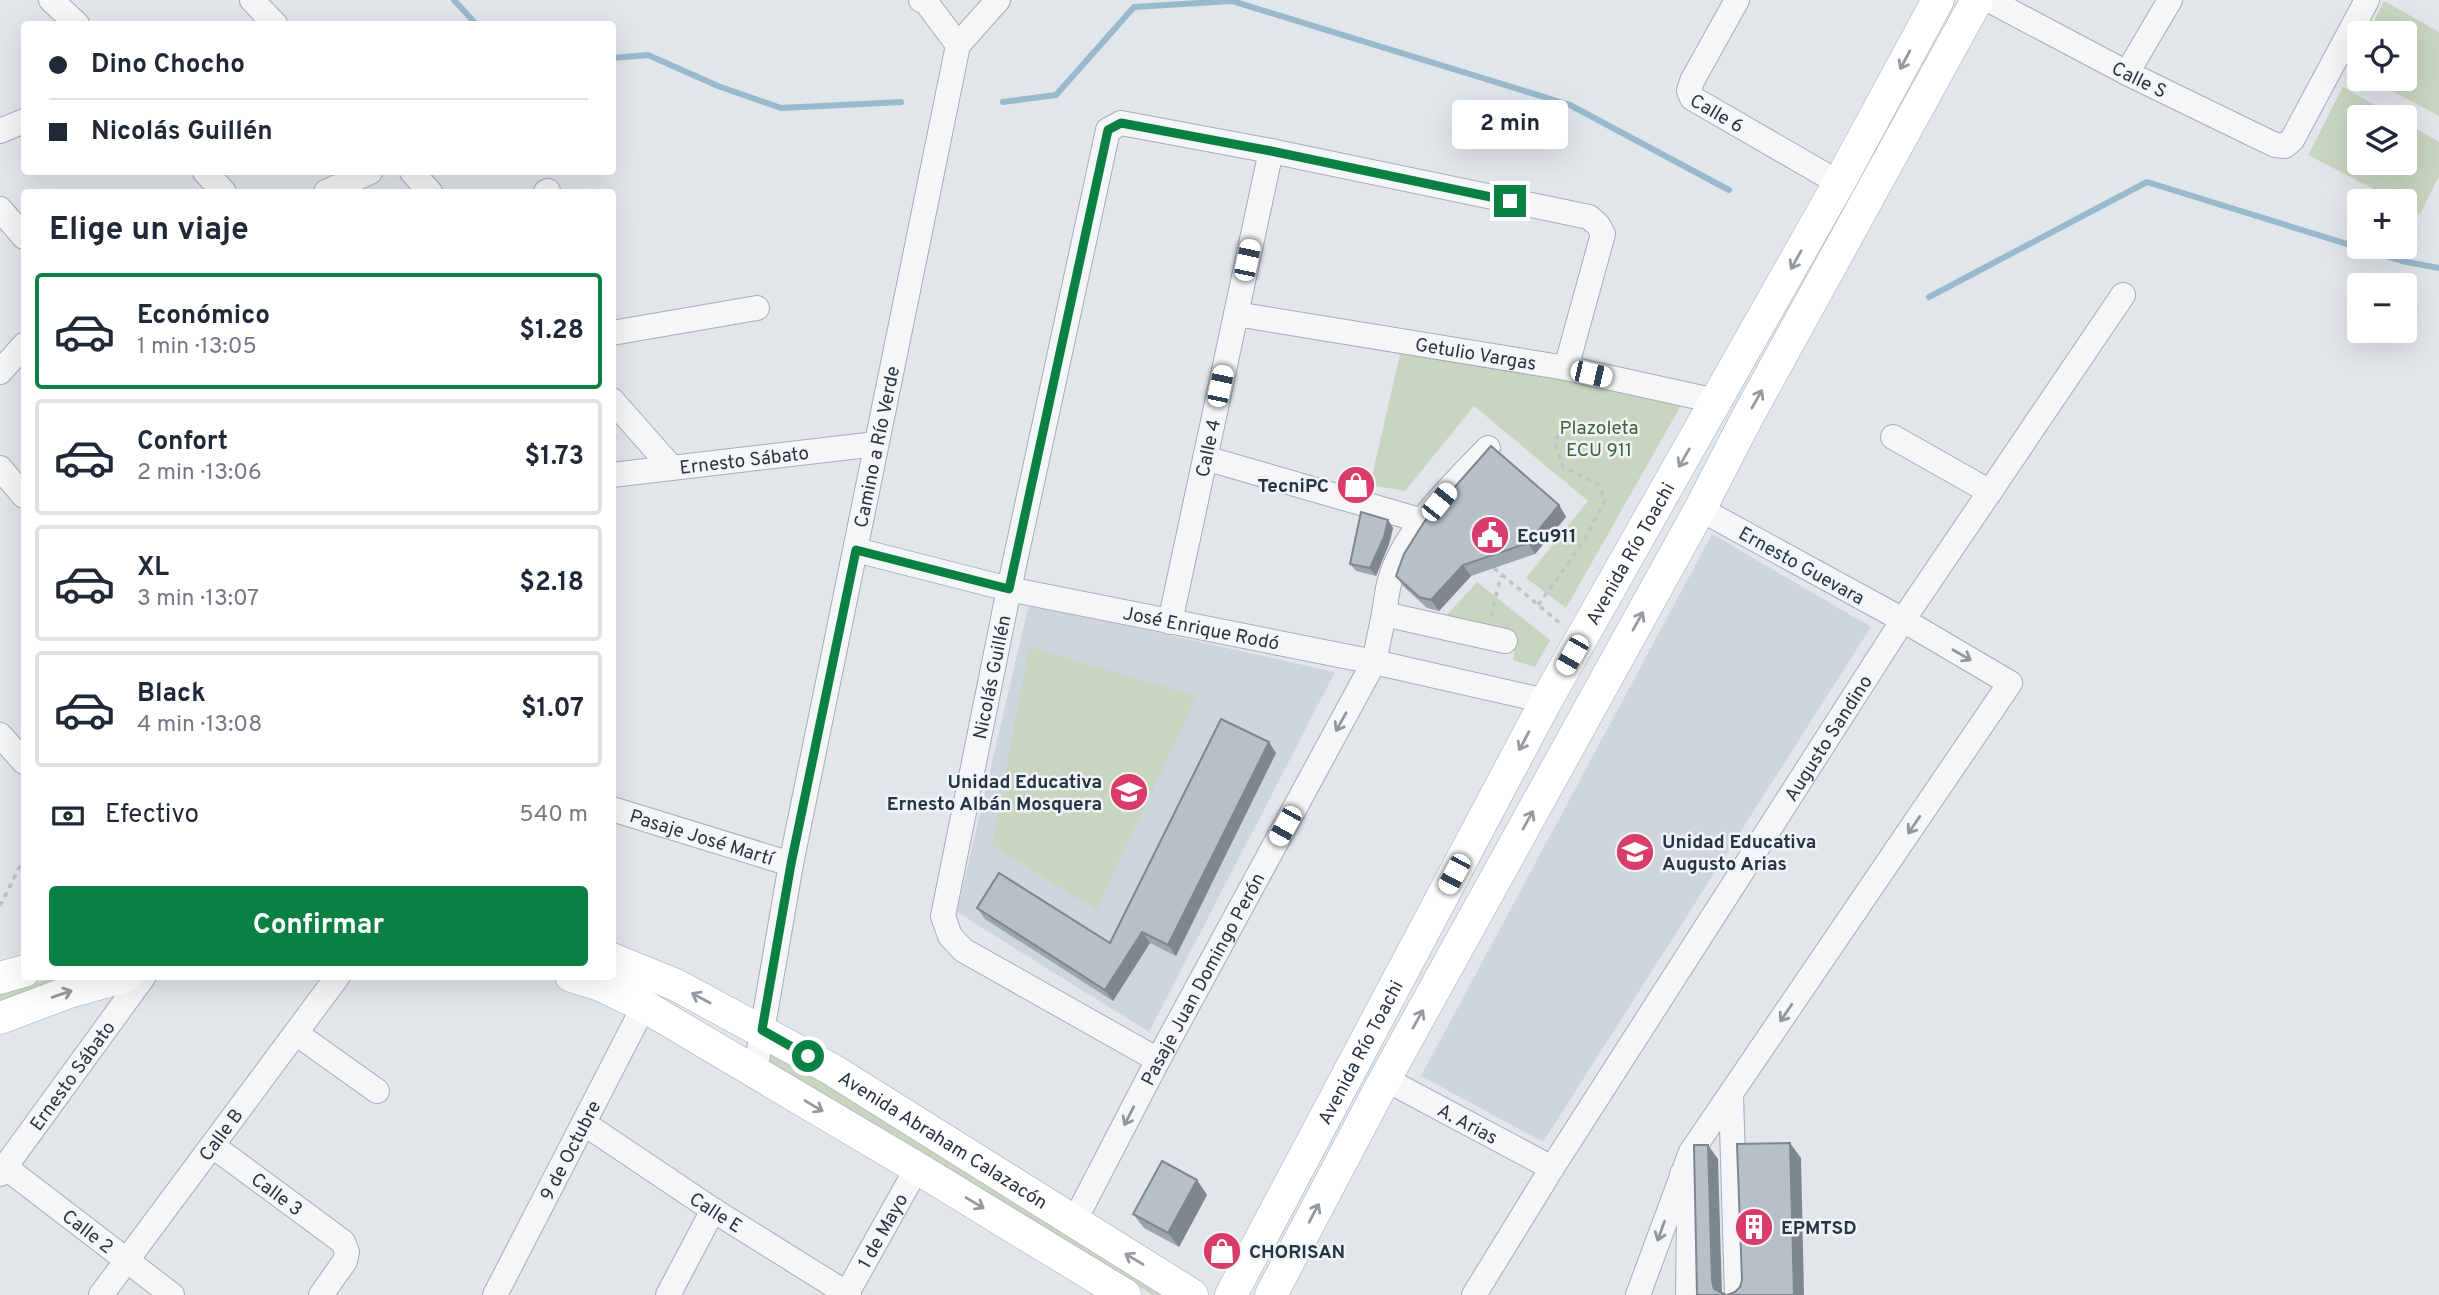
<!DOCTYPE html>
<html lang="es">
<head>
<meta charset="utf-8">
<style>
  :root { --surface:#fff; --page:#f6f6f7; --text:#1f2937; --muted:#747a83; --line:#e0e1e3; --accent:#0b8043 }
  body { margin:0; font-family:Overpass,sans-serif; background:var(--page); color:var(--text); height:100vh; display:flex; flex-direction:column; font-size:26px; white-space:nowrap }
  * { box-sizing:border-box; margin:0 }
  p { font-size:23px; color:var(--muted) }
  .icon { flex:none; width:38px; height:38px; fill:none; stroke:currentColor; stroke-width:2; stroke-linecap:round; stroke-linejoin:round }
  .map { position:relative; flex:1; overflow:hidden }
  .sheet { position:absolute; left:21px; top:189px; width:595px; height:791px; display:flex; flex-direction:column; background:var(--surface); border-radius:7px; box-shadow:0 7px 28px #0002 }
  .sheet>* { flex:none }
  .banner { position:absolute; left:21px; top:21px; width:595px; height:154px; border-radius:7px; box-shadow:0 7px 28px #0002; display:grid; align-content:center; height:154px; padding:0 28px; background:var(--surface) }
  .fabs { position:absolute; left:2347px; top:21px; display:grid; gap:14px }
  .fabs a { display:grid; place-items:center; width:70px; height:70px; border-radius:7px; background:var(--surface); box-shadow:0 7px 28px #0002; font-size:35px }
  .end { position:absolute; width:32px; height:32px; margin:-16px; border:9px solid #0b8043; background:#fff; box-shadow:0 0 0 4px #fff }
  .from { border-radius:50% }
  .bubble { position:absolute; height:49px; border-radius:7px; background:var(--surface); box-shadow:0 7px 28px #0002; font-size:23px; font-weight:700; line-height:49px; text-align:center }
  .car { position:absolute; width:21px; height:42px; margin:-21px -10px; border-radius:9px; box-shadow:0 0 5px 2px #0007; background:linear-gradient(#fff 24%,#345 0 40%,#fff 0 76%,#345 0 86%,#fff 0) }
  .banner b { display:flex; align-items:center; gap:24px; height:66px; font-size:26px }
  .banner b+b { border-top:2px solid var(--line) }
  .banner i { width:18px; height:18px; background:var(--text) }
  ul { padding:0; list-style:none }
  li { display:flex; align-items:center; gap:21px; height:116px; margin:0 14px 10px; padding:0 14px; border:4px solid var(--line); border-radius:7px }
  li div { flex:1 }
  li b { display:block; font-size:26px }
  li em { font-style:normal; font-weight:700 }
  li.current { border-color:var(--accent) }
  li>.icon { width:63px; height:63px; stroke-width:1.5 }
  h2 { padding:0 28px; font-size:32px; line-height:84px }
  .pay { display:flex; align-items:center; gap:18px; height:77px; padding:0 28px; font-size:26px }
  .pay p { margin-inline-start:auto }
  .action { display:flex; gap:14px; margin-top:auto; padding:14px 28px }
  .action a { flex:1; height:80px; border-radius:7px; background:var(--accent); color:#fff; font-size:28px; font-weight:700; line-height:80px; text-align:center }
  .map>svg:first-child { display:block }
  .built { fill:#ced5dd }
  .green { fill:#c9d5c1 }
  .lines { fill:none; stroke-linecap:round; stroke-linejoin:round }
  .stream { stroke:#99b9cd; stroke-width:6 }
  .minor-casing { stroke:#a6adb6; stroke-width:26 }
  .major-casing { stroke:#9facb7; stroke-width:33 }
  .path { stroke:#bfc4c9; stroke-width:3.5; stroke-dasharray:5 5; stroke-linecap:butt }
  .minor { stroke:#f4f6f8; stroke-width:24 }
  .major { stroke:#fff; stroke-width:32 }
  .wall { fill:#9da5ad }
  .shaded-wall { fill:#80868d }
  .building { fill:#b7c0c9; stroke:#80868d; stroke-width:2 }
  .oneway { stroke:#949aa2 }
  .oneway2 { stroke:#8e969e }
  .route { stroke:#0b8043; stroke-width:9 }
  .labels { text-anchor:middle; stroke-width:5; stroke-linejoin:round; paint-order:stroke }
  .street-label { font-size:19px; fill:#283544; stroke:#f0f4f8 }
  .park-label { font-size:19px; fill:#426134; stroke:#f0f4f8 }
  .poi-label { font-size:19px; font-weight:bold; fill:#283544; stroke:#f0f4f8; text-anchor:start }
</style>
</head>
<body>
<div class="map">
<svg width="2439" height="1295" viewBox="0 0 2439 1295">
  <rect width="100%" height="100%" fill="#e1e6eb"/>
  <!-- built -->
  <path class="built" d="M1712 534 1871 627 1543 1142 1421 1076Z
    M1029 604 1335 672 1149 1032 957 912Z"/>
  <!-- green -->
  <path class="green" d="M2384 1 2439 32V116L2369 79H2404V33H2368Z
    M2343 87 2396 117H2359V163H2404L2405 122 2439 142V176L2420 214 2405 205 2404 201H2397L2308 155Z
    M1401 350 1687 395 1566 608 1526 578 1588 501 1474 406 1405 491 1370 485Z
    M1477 582 1550 640 1535 667 1513 660 1516 634 1444 618Z
    M1029 647 1197 696 1096 910 992 845Z
    M57 977H101L0 1005V993Z
    M773 1050 1170 1295H1153L910 1145 768 1061Z"/>
  <g class="lines">
    <!-- stream -->
    <path class="stream" d="M454 0 476 24
      M612 58 648 55 718 86 781 108 901 102
      M1003 102 1056 95 1134 7 1232 1 1570 105 1729 190
      M1929 297 2147 182 2402 261 2439 268"/>
    <!-- minor casing -->
    <g class="minor-casing">
      <g id="minor">
        <path d="M51 0 77 24"/>
        <path d="M252 0 275 24"/>
        <path id="s1" d="M1737 0 1692 81 1689 91 1692 98 1839 183"/>
        <path id="s2" d="M1989 0 2127 73 2275 145 2285 146 2292 140 2367 0"/>
        <path d="M958 45 998 0"/>
        <path d="M2127 73 2170 0"/>
        <path d="M0 131 24 121"/>
        <path d="M205 172 224 192"/>
        <path d="M412 172 430 192"/>
        <path d="M326 192 370 172"/>
        <path d="M546 192 548 191"/>
        <path d="M0 209 24 237"/>
        <path id="s3" d="M1236 314 1566 368 1716 401"/>
        <path d="M612 333 757 308"/>
        <path d="M0 372 24 345"/>
        <path d="M612 400 672 468"/>
        <path d="M1893 437 1990 492"/>
        <path d="M1205 458 1423 521"/>
        <path d="M0 468 24 496"/>
        <path id="s4" d="M612 475 876 444"/>
        <path id="s5" d="M856 550 1009 589 1374 662 1546 701"/>
        <path d="M1384 614C1386 602 1387 588 1391 577 1406 529 1454 483 1488 448"/>
        <path id="s6" d="M1170 622 1271 151"/>
        <path d="M0 735 24 762"/>
        <path id="s7" d="M612 809 791 864"/>
        <path d="M297 1034 377 1091"/>
        <path id="s8" d="M1158 1060 963 950 950 936 943 916 1009 589 1108 130 1121 123 1271 151 1589 217 1598 225 1603 234 1566 368"/>
        <path id="s9" d="M755 1072 791 864 958 45 926 2 921 0"/>
        <path id="s10" d="M1385 1079 1552 1168"/>
        <path d="M1731 1094 1737 1295"/>
        <path id="s11" d="M585 1124 713 1210 849 1295"/>
        <path id="s12" d="M213 1146 343 1242 347 1252 345 1261 321 1295"/>
        <path id="s13" d="M5 1167 172 1295"/>
        <path id="s14" d="M0 1174 144 976"/>
        <path d="M1682 1174 1689 1214 1688 1295"/>
        <path id="s15" d="M1074 1222 1158 1060 1374 662 1384 614 1505 641"/>
        <path id="s16" d="M101 1295 338 976"/>
        <path id="s17" d="M495 1295 644 1006"/>
        <path d="M668 1295 713 1210"/>
        <path id="s18" d="M846 1295 917 1168"/>
        <path id="s19" d="M1474 1295 1552 1168 1903 620 2123 295"/>
        <path d="M1638 1295 1691 1152 2010 683 1903 620 1700 509"/>
      </g>
    </g>
    <!-- major casing -->
    <g class="major-casing">
      <g id="major">
        <path id="s20" d="M612 959 676 985 831 1069 1192 1295"/>
        <path d="M571 976 600 985 644 1006 917 1168 1125 1295"/>
        <path d="M0 978 24 971"/>
        <path d="M0 1018 69 992 126 976"/>
        <path id="s21" d="M1231 1295 1546 701 1839 183 1938 0"/>
        <path d="M1271 1295 1385 1079 1700 509 1748 416 1977 0"/>
      </g>
    </g>
    <!-- path -->
    <path class="path" d="M1494 568 1561 624
      M1538 605 1584 541 1605 500 1598 484 1563 467 1555 442 1563 424 1583 422 1623 434
      M1491 616 1501 576
      M0 906 24 858"/>
    <!-- minor -->
    <use href="#minor" class="minor"/>
    <!-- major -->
    <use href="#major" class="major"/>
  </g>
  <!-- wall -->
  <path class="wall" d="M1559 505 1566 517 1535 554 1471 576 1439 611 1427 608 1404 587 1396 576Z
    M1388 520 1393 528 1389 544 1376 576 1356 571 1350 564Z
    M1276 753 1176 956 1150 943 1113 1001 985 919 977 908 1110 943Z
    M1197 1180 1207 1195 1179 1247 1144 1228 1133 1214Z"/>
  <!-- shaded-wall -->
  <path class="shaded-wall" d="M1559 505 1566 517 1535 554 1528 543Z
    M1388 520 1393 528 1389 544 1376 576 1370 568Z
    M1463 565 1471 576 1439 611 1431 600Z
    M1269 742 1276 753 1176 956 1168 945Z
    M1142 932 1150 943 1113 1001 1105 990Z
    M1790 1143 1801 1158 1804 1295H1794Z
    M1708 1145 1718 1159 1722 1295 1714 1289 1712 1281Z
    M1197 1180 1207 1195 1179 1247 1168 1233Z"/>
  <!-- building -->
  <path class="building" d="M1491 446 1559 505 1528 543 1463 565 1431 600 1419 597 1396 576 1404 554 1424 522Z
    M1361 512 1388 520 1384 537 1370 568 1350 564Z
    M1221 719 1269 742 1168 945 1142 932 1105 990 977 908 999 873 1110 943Z
    M1790 1143 1794 1295H1727L1735 1292 1740 1287 1742 1280 1737 1144Z
    M1694 1145H1708L1712 1281 1714 1289 1726 1295H1697Z
    M1162 1161 1197 1180 1168 1233 1133 1214Z"/>
  <!-- one-way arrows -->
  <defs><path id="oneway-shaft" d="M-6 0H5M1.5-3L5.5 0L1.5 3" fill="none" stroke-width="1.6" stroke-linecap="round" stroke-linejoin="round" transform="scale(1.75)"/></defs>
  <g class="oneway">
    <use href="#oneway-shaft" transform="translate(1905 60) rotate(118)"/>
    <use href="#oneway-shaft" transform="translate(1796 260) rotate(119)"/>
    <use href="#oneway-shaft" transform="translate(1757 399) rotate(-61)"/>
    <use href="#oneway-shaft" transform="translate(1684 458) rotate(120)"/>
    <use href="#oneway-shaft" transform="translate(1638 621) rotate(-61)"/>
    <use href="#oneway-shaft" transform="translate(1524 741) rotate(118)"/>
    <use href="#oneway-shaft" transform="translate(1528 820) rotate(-61)"/>
    <use href="#oneway-shaft" transform="translate(62 994) rotate(-19)"/>
    <use href="#oneway-shaft" transform="translate(701 998) rotate(-152)"/>
    <use href="#oneway-shaft" transform="translate(1418 1019) rotate(-61)"/>
    <use href="#oneway-shaft" transform="translate(814 1106) rotate(31)"/>
    <use href="#oneway-shaft" transform="translate(975 1203) rotate(31)"/>
    <use href="#oneway-shaft" transform="translate(1314 1213) rotate(-62)"/>
    <use href="#oneway-shaft" transform="translate(1134 1259) rotate(-149)"/>
  </g>
  <g class="oneway2">
    <use href="#oneway-shaft" transform="translate(1962 655) rotate(30)"/>
    <use href="#oneway-shaft" transform="translate(1341 722) rotate(119)"/>
    <use href="#oneway-shaft" transform="translate(1914 825) rotate(124)"/>
    <use href="#oneway-shaft" transform="translate(1786 1013) rotate(124)"/>
    <use href="#oneway-shaft" transform="translate(1129 1116) rotate(117)"/>
    <use href="#oneway-shaft" transform="translate(1661 1231) rotate(110)"/>
  </g>
  <g class="lines">
    <!-- route -->
    <path class="route" d="M808 1056 762 1030 791 864 856 550 1009 589 1108 130 1121 123 1271 151 1510 201"/>
  </g>
  <!-- icons -->
  <defs>
    <g id="shop-disc" transform="scale(2.0125)"><circle r="9.5" fill="#d93c68" stroke="#f0f4f8"/><path d="M-5-2.5h2.3a2.7 3.5 0 0 1 5.4 0H5L5.5 6h-11ZM-1.5-2.5h3a1.5 2.3 0 0 0-3 0Z" fill="#fff"/></g>
    <g id="civic-disc" transform="scale(2.0125)"><circle r="9.5" fill="#d93c68" stroke="#f0f4f8"/><path d="M-.6-6.5H3V-4.5H.6V-3L4-1V1h2V6H-6V1h2V-1L-.6-3ZM-1.2 2.5V6h2.4V2.5Z" fill="#fff"/></g>
    <g id="school-disc" transform="scale(2.0125)"><circle r="9.5" fill="#d93c68" stroke="#f0f4f8"/><path d="M0-5L7-2L0 1L-7-2ZM-4 1L0 2.5L4 1V4Q0 6-4 4Z" fill="#fff"/></g>
    <g id="building-disc" transform="scale(2.0125)"><circle r="9.5" fill="#d93c68" stroke="#f0f4f8"/><path d="M-4-6H4V6H1V3H-1V6H-4ZM-2.5-4.3h1.7v1.8h-1.7ZM.8-4.3h1.7v1.8H.8ZM-2.5-1h1.7V.8h-1.7ZM.8-1h1.7V.8H.8Z" fill="#fff"/></g>
  </defs>
  <g fill-rule="evenodd">
    <use href="#shop-disc" x="1356" y="485"/>
    <use href="#civic-disc" x="1490" y="535"/>
    <use href="#school-disc" x="1129" y="792"/>
    <use href="#school-disc" x="1635" y="852"/>
    <use href="#building-disc" x="1754" y="1227"/>
    <use href="#shop-disc" x="1222" y="1251"/>
  </g>
  <g class="labels">
    <!-- street labels -->
    <g class="street-label">
      <text dy="7" stroke="none"><textPath href="#s2" startOffset="170">Calle S</textPath></text>
      <text dy="7" stroke="none"><textPath href="#s1" startOffset="140">Calle 6</textPath></text>
      <text dy="7" stroke="none"><textPath href="#s3" startOffset="243">Getulio Vargas</textPath></text>
      <text dy="7" stroke="none"><textPath href="#s9" startOffset="637">Camino a Río Verde</textPath></text>
      <text dy="7" stroke="none"><textPath href="#s6" startOffset="178">Calle 4</textPath></text>
      <text dy="7" stroke="none"><textPath href="#s4" startOffset="133">Ernesto Sábato</textPath></text>
      <text dy="7" stroke="none"><textPath href="#s21" startOffset="842">Avenida Río Toachi</textPath></text>
      <text transform="translate(1802 565) rotate(29)" y="7">Ernesto Guevara</text>
      <text dy="7" stroke="none"><textPath href="#s5" startOffset="354">José Enrique Rodó</textPath></text>
      <text dy="7" stroke="none"><textPath href="#s8" startOffset="508">Nicolás Guillén</textPath></text>
      <text dy="7" stroke="none"><textPath href="#s19" startOffset="660">Augusto Sandino</textPath></text>
      <text dy="7" stroke="none"><textPath href="#s7" startOffset="94">Pasaje José Martí</textPath></text>
      <text dy="7" stroke="none"><textPath href="#s15" startOffset="275">Pasaje Juan Domingo Perón</textPath></text>
      <text dy="7" stroke="none"><textPath href="#s21" startOffset="275">Avenida Río Toachi</textPath></text>
      <text dy="7" stroke="none"><textPath href="#s14" startOffset="122">Ernesto Sábato</textPath></text>
      <text dy="7" stroke="none"><textPath href="#s10" startOffset="94">A. Arias</textPath></text>
      <text dy="7" stroke="none"><textPath href="#s16" startOffset="200">Calle B</textPath></text>
      <text dy="7" stroke="none"><textPath href="#s20" startOffset="378">Avenida Abraham Calazacón</textPath></text>
      <text dy="7" stroke="none"><textPath href="#s17" startOffset="163">9 de Octubre</textPath></text>
      <text dy="7" stroke="none"><textPath href="#s12" startOffset="80">Calle 3</textPath></text>
      <text dy="7" stroke="none"><textPath href="#s11" startOffset="158">Calle E</textPath></text>
      <text dy="7" stroke="none"><textPath href="#s13" startOffset="105">Calle 2</textPath></text>
      <text dy="7" stroke="none"><textPath href="#s18" startOffset="74">1 de Mayo</textPath></text>
    </g>
    <!-- park labels -->
    <g class="park-label">
      <text x="1599" y="434">Plazoleta<tspan x="1599" dy="22">ECU 911</tspan></text>
    </g>
    <!-- poi labels -->
    <g class="poi-label">
      <text x="1329" y="492" text-anchor="end">TecniPC</text>
      <text x="1517" y="542">Ecu911</text>
      <text x="1102" y="788" text-anchor="end">Unidad Educativa<tspan x="1102" dy="22">Ernesto Albán Mosquera</tspan></text>
      <text x="1662" y="848">Unidad Educativa<tspan x="1662" dy="22">Augusto Arias</tspan></text>
      <text x="1781" y="1234">EPMTSD</text>
      <text x="1249" y="1258">CHORISAN</text>
    </g>
  </g>
</svg>
<div class="fabs">
<a><svg class="icon" aria-label="locate" viewBox="0 0 24 24"><circle cx="12" cy="12" r="6"/><path d="M12 2v4M12 18v4M2 12h4M18 12h4"/></svg></a>
<a><svg class="icon" aria-label="layers" viewBox="0 0 24 24"><path d="M12 4l9 5-9 5-9-5zM3 14l9 5 9-5"/></svg></a>
<a>+</a>
<a>−</a>
</div>
<i class="end from" style="left:808px;top:1056px"></i>
<i class="end" style="left:1510px;top:201px"></i>
<div class="bubble" style="left:1452px;top:100px;width:116px">2 min</div>
<i class="car" style="left:1247px;top:260px;rotate:12deg"></i>
<i class="car" style="left:1591px;top:374px;rotate:103deg"></i>
<i class="car" style="left:1220px;top:386px;rotate:12deg"></i>
<i class="car" style="left:1439px;top:502px;rotate:39deg"></i>
<i class="car" style="left:1572px;top:655px;rotate:210deg"></i>
<i class="car" style="left:1285px;top:826px;rotate:209deg"></i>
<i class="car" style="left:1454px;top:874px;rotate:208deg"></i>
<div class="banner">
<b><i class="from"></i>Dino Chocho</b>
<b><i></i>Nicolás Guillén</b>
</div>
<section class="sheet">
<h2>Elige un viaje</h2>
<ul>
<li class="current"><svg class="icon" aria-label="car" viewBox="0 0 24 24"><path d="M5 17H2v-5l4-1 3-4h7l3 4 3 1v5h-3M9 17h6M6 11h13"/><circle cx="7" cy="17" r="2"/><circle cx="17" cy="17" r="2"/></svg><div><b>Económico</b><p>1 min · 13:05</p></div><em>$1.28</em></li>
<li><svg class="icon" aria-label="car" viewBox="0 0 24 24"><path d="M5 17H2v-5l4-1 3-4h7l3 4 3 1v5h-3M9 17h6M6 11h13"/><circle cx="7" cy="17" r="2"/><circle cx="17" cy="17" r="2"/></svg><div><b>Confort</b><p>2 min · 13:06</p></div><em>$1.73</em></li>
<li><svg class="icon" aria-label="car" viewBox="0 0 24 24"><path d="M5 17H2v-5l4-1 3-4h7l3 4 3 1v5h-3M9 17h6M6 11h13"/><circle cx="7" cy="17" r="2"/><circle cx="17" cy="17" r="2"/></svg><div><b>XL</b><p>3 min · 13:07</p></div><em>$2.18</em></li>
<li><svg class="icon" aria-label="car" viewBox="0 0 24 24"><path d="M5 17H2v-5l4-1 3-4h7l3 4 3 1v5h-3M9 17h6M6 11h13"/><circle cx="7" cy="17" r="2"/><circle cx="17" cy="17" r="2"/></svg><div><b>Black</b><p>4 min · 13:08</p></div><em>$1.07</em></li>
</ul>
<div class="pay"><svg class="icon" aria-label="cash" viewBox="0 0 24 24"><path d="M3 7h18v10H3z"/><circle cx="12" cy="12" r="2"/></svg>Efectivo<p>540 m</p></div>
<div class="action"><a>Confirmar</a></div>
</section>
</div>
</body>
</html>
